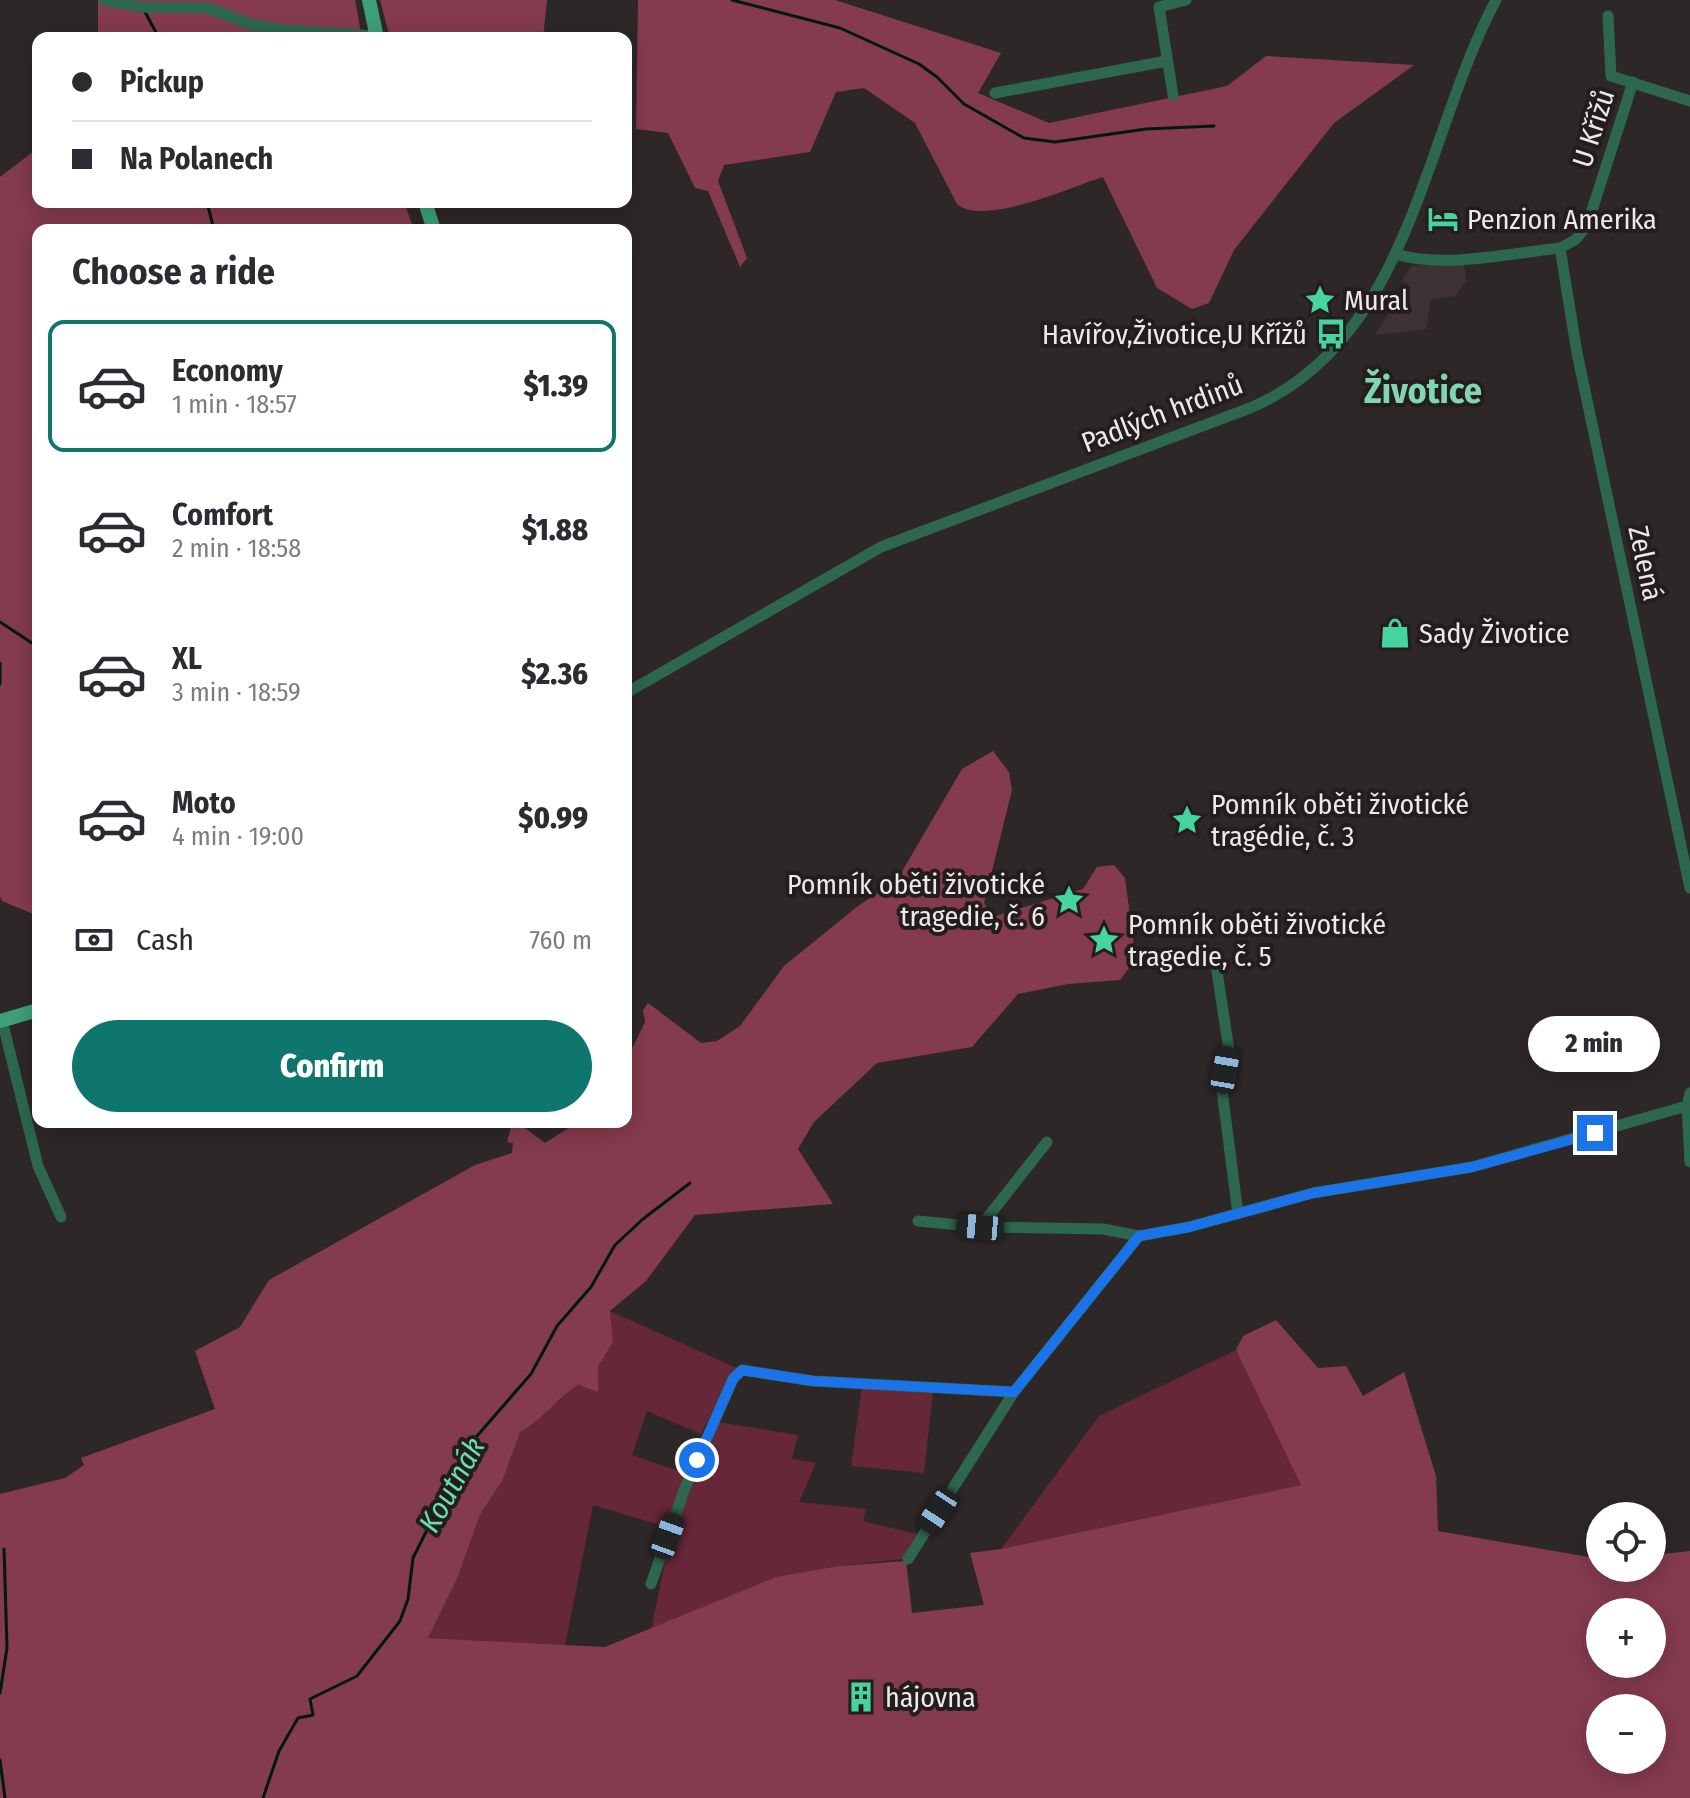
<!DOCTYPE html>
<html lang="en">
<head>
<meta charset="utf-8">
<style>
  :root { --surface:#fff; --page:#f7f7f7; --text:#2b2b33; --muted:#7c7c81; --line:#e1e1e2; --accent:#0f766e }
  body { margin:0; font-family:"Fira Sans Condensed",sans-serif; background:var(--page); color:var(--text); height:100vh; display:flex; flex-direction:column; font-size:30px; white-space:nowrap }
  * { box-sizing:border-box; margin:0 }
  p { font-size:26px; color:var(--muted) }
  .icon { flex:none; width:44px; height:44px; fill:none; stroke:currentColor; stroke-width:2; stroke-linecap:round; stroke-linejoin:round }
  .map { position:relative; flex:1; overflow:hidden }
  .panel { position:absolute; left:32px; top:224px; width:600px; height:904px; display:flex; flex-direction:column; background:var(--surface); border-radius:16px; box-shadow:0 4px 20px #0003 }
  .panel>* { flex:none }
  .top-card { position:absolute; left:32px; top:32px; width:600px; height:176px; border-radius:16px; box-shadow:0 4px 20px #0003; display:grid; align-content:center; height:176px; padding:0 40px; background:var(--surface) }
  .fabs { position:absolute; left:1586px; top:1502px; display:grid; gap:16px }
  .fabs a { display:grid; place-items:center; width:80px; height:80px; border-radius:50%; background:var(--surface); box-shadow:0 4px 20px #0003; font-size:40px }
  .end { position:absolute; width:36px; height:36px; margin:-18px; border:10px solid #1a73e8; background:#fff; box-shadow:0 0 0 4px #fff }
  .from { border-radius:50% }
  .bubble { position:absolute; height:56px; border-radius:28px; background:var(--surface); box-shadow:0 4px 20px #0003; font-size:26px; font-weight:800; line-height:56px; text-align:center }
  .car { position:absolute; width:24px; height:48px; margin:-24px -12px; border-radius:10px; box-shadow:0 0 6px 2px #0007; background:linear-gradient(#222 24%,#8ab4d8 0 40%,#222 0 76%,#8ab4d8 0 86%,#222 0) }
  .top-card b { display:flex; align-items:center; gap:28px; height:76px; font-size:30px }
  .top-card b+b { border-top:2px solid var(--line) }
  .top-card i { width:20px; height:20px; background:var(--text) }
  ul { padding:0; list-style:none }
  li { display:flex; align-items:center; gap:24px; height:132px; margin:0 16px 12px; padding:0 24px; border:4px solid transparent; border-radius:16px }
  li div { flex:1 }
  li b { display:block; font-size:30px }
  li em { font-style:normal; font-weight:800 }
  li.on { border-color:var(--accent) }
  li>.icon { width:72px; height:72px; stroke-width:1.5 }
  h2 { padding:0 40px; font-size:36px; line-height:96px }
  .pay { display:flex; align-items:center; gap:20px; height:88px; padding:0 40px; font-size:30px }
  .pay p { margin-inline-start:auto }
  .action { display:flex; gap:16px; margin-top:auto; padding:16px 40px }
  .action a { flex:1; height:92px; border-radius:48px; background:var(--accent); color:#fff; font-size:32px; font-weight:800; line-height:92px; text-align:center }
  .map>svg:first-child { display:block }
  .built { fill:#3f3234 }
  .green { fill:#662738 }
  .forest { fill:#843b4d; fill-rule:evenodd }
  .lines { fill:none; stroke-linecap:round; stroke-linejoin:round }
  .stream { stroke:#001a10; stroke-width:3 }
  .minor { stroke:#2d674f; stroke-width:11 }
  .major { stroke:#3ca079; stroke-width:14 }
  .route { stroke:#1a73e8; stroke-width:10 }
  .labels { text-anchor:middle; stroke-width:8; stroke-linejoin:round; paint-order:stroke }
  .street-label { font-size:28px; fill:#ede8e9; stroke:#241d1e }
  .poi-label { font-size:28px; fill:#ede8e9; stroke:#241d1e; text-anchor:start }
  .water-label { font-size:30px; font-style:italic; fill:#66e0af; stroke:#241d1e }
  .district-label { font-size:36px; font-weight:bold; fill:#81d6b0; stroke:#241d1e }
</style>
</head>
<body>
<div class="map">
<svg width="1690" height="1798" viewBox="0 0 1690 1798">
  <rect width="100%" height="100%" fill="#2e2728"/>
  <!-- built -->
  <path class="built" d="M1464 263 1466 281 1455 296 1431 299 1426 329 1375 335 1408 284 1402 280 1412 266Z"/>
  <!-- green -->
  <path class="green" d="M610 1311 739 1369 730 1377 701 1434 647 1411 632 1455 687 1474 667 1527 593 1505 565 1645 428 1638 457 1579 480 1515 503 1479 520 1431C544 1419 556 1399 578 1385L598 1392V1367L613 1342Z
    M1236 1350 1302 1485 1001 1549 1099 1416Z
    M862 1387 933 1391 924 1473 851 1466Z
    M717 1422 798 1435 792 1459 816 1463 799 1502 866 1509 863 1521 917 1534 902 1559 840 1566 650 1635 669 1543Z"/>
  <!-- forest -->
  <path class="forest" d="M98 0H355L362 38H98Z
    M380 0H547L543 38H390Z
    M638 0H835L1001 53 978 93 1049 123 1227 86 1266 56 1414 65 1334 123 1234 250 1209 303 1192 309 1157 288 1103 177C1071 187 983 227 957 204L915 123 864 88 836 92 810 152 724 165 718 181 747 258 740 267 708 191 695 188 668 133 636 129Z
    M38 148V202H404L414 230H38V913L33 914 2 901 0 896V177Z
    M993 751 1009 772 1012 790 984 903 993 917 1083 889 1097 867 1114 865 1125 878 1134 945 1132 964 1120 980 1068 984 1018 994 972 1047 877 1063 814 1122 798 1149 833 1204 695 1215 646 1281 610 1311 613 1342 598 1367V1392L578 1385C556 1399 544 1419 520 1432L503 1479 480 1515 457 1579 428 1638 605 1647 776 1577 840 1566 906 1561 912 1613 984 1605 970 1553 1001 1549 1301 1485 1236 1350 1243 1336 1276 1320 1318 1368 1346 1366 1363 1396 1404 1372 1436 1476 1438 1531 1600 1559V1568H1652V1555L1690 1551V1798H0V1494L65 1478 84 1465 81 1458 215 1409 195 1351 240 1327 269 1280 475 1165 512 1153 513 1143 507 1142 512 1123 517 1122 545 1143 578 1122H626V1061L645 1022 643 1010 648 1003 701 1043 717 1041 740 1026 784 966 858 906 897 880 962 769ZM1600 1612H1652V1664H1600ZM1600 1708H1652V1760H1600Z"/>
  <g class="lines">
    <!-- stream -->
    <path class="stream" d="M732 0 840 28 919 64 937 77 964 104 1024 138 1055 142 1146 129 1214 126
      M144 10 159 38
      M207 202 214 230
      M0 622 38 647
      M0 663V684
      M0 1693 7 1648 4 1549
      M0 1760 5 1798
      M263 1798 279 1751 298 1718 313 1715 310 1699 357 1676 400 1621 408 1599 413 1558 470 1444 531 1374 557 1326 591 1287 615 1245 643 1219 690 1183"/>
    <!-- minor -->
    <path class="minor" d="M104 0 139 7 208 8 253 25 285 30 376 36
      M1608 16 1611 76 1690 101
      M995 93 1167 61
      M1173 95 1159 7 1186 0
      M1560 248 1577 353 1690 888
      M1396 254C1442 269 1512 253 1560 248L1575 240 1587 226 1633 82
      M626 693 881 547 1250 408C1411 340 1423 136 1496 0
      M1216 965 1229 1050 1222 1090 1238 1214
      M2 1020 38 1166 61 1217
      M1690 1093 1687 1106 1690 1162
      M918 1221 980 1227 1103 1229 1139 1236
      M980 1227 1047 1142
      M908 1559 1014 1392 1139 1236 1189 1227 1313 1193 1472 1167 1687 1106
      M651 1584 685 1488 733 1379 742 1370 813 1381 1014 1392"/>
    <!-- major -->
    <path class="major" d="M369 0 377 38
      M425 202 434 230
      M0 1021 38 1010"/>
  </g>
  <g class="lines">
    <!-- route -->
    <path class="route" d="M697 1460 733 1379 742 1370 813 1381 1014 1392 1139 1236 1189 1227 1313 1193 1472 1167 1595 1133"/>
  </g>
  <!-- icons -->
  <defs>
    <g id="hotel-bare" transform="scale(2.4)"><path d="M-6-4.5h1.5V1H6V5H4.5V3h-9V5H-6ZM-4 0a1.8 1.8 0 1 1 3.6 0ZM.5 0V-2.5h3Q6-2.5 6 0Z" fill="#45d49f" stroke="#241d1e" stroke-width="2.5" paint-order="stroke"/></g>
    <g id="sight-bare" transform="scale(2.4)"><path d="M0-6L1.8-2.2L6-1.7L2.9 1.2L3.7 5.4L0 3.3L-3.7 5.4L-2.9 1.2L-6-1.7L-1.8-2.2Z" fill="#45d49f" stroke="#241d1e" stroke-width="2.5" paint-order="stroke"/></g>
    <g id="bus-bare" transform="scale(2.4)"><path d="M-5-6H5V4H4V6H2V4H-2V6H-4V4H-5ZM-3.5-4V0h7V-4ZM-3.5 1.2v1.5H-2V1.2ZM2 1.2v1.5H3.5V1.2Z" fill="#45d49f" stroke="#241d1e" stroke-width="2.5" paint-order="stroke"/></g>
    <g id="shop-bare" transform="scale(2.4)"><path d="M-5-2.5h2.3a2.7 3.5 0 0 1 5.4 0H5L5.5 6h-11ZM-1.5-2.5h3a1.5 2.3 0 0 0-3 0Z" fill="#45d49f" stroke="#241d1e" stroke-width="2.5" paint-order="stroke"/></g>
    <g id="building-bare" transform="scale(2.4)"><path d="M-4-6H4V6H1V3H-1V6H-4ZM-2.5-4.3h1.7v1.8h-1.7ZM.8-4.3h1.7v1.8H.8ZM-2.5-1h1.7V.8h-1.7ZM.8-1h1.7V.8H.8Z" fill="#45d49f" stroke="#241d1e" stroke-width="2.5" paint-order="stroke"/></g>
  </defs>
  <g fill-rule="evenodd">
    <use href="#hotel-bare" x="1443" y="219"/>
    <use href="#sight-bare" x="1320" y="300"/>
    <use href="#bus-bare" x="1331" y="334"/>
    <use href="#shop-bare" x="1395" y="633"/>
    <use href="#sight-bare" x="1187" y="820"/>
    <use href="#sight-bare" x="1069" y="900"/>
    <use href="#sight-bare" x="1104" y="940"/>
    <use href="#building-bare" x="861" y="1697"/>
  </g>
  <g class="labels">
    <!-- street labels -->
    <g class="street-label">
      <text transform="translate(1593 128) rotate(-72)" y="10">U Křížů</text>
      <text transform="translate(1162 413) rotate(-21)" y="10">Padlých hrdinů</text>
      <text transform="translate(1646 563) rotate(78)" y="10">Zelená</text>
    </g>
    <!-- poi labels -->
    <g class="poi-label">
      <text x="1467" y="229">Penzion Amerika</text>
      <text x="1344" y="310">Mural</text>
      <text x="1307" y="344" text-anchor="end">Havířov,Životice,U Křížů</text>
      <text x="1419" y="643">Sady Životice</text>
      <text x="1211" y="814">Pomník oběti životické<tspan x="1211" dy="32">tragédie, č. 3</tspan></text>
      <text x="1045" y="894" text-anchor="end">Pomník oběti životické<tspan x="1045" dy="32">tragedie, č. 6</tspan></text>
      <text x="1128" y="934">Pomník oběti životické<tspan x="1128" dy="32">tragedie, č. 5</tspan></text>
      <text x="885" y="1707">hájovna</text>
    </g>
    <!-- water labels -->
    <g class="water-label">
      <text transform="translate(452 1485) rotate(-61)" y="10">Koutnák</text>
    </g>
    <!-- district labels -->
    <g class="district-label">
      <text x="1423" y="403">Životice</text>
    </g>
  </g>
</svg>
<div class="fabs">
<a><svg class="icon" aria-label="locate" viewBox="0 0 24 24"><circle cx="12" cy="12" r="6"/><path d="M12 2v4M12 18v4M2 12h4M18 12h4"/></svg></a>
<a>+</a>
<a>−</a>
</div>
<i class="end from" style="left:697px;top:1460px"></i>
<i class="end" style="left:1595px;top:1133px"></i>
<div class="bubble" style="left:1528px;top:1016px;width:132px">2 min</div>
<i class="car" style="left:1225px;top:1070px;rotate:10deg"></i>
<i class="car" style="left:980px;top:1227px;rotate:275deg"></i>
<i class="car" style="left:938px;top:1511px;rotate:213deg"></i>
<i class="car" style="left:668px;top:1536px;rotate:20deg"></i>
<div class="top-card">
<b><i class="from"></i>Pickup</b>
<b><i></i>Na Polanech</b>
</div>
<section class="panel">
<h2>Choose a ride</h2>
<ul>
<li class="on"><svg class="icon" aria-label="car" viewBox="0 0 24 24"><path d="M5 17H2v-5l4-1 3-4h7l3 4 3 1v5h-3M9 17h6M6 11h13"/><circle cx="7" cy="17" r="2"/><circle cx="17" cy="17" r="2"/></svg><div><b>Economy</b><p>1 min · 18:57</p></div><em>$1.39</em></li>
<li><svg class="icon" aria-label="car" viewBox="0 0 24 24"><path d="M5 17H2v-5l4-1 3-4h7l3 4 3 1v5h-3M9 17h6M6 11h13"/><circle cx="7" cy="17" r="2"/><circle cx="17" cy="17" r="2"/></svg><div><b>Comfort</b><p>2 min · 18:58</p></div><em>$1.88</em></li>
<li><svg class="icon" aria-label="car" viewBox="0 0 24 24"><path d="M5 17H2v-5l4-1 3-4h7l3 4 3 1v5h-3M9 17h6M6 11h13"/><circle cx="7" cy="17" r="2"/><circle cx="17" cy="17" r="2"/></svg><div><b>XL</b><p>3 min · 18:59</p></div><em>$2.36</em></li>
<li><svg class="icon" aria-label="car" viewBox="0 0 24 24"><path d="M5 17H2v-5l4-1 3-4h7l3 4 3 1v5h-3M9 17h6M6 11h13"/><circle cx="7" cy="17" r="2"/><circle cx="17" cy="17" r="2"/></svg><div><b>Moto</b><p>4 min · 19:00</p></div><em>$0.99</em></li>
</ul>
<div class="pay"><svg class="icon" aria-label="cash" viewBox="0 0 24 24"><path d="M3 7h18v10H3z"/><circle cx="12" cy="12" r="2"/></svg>Cash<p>760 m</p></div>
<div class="action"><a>Confirm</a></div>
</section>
</div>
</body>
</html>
